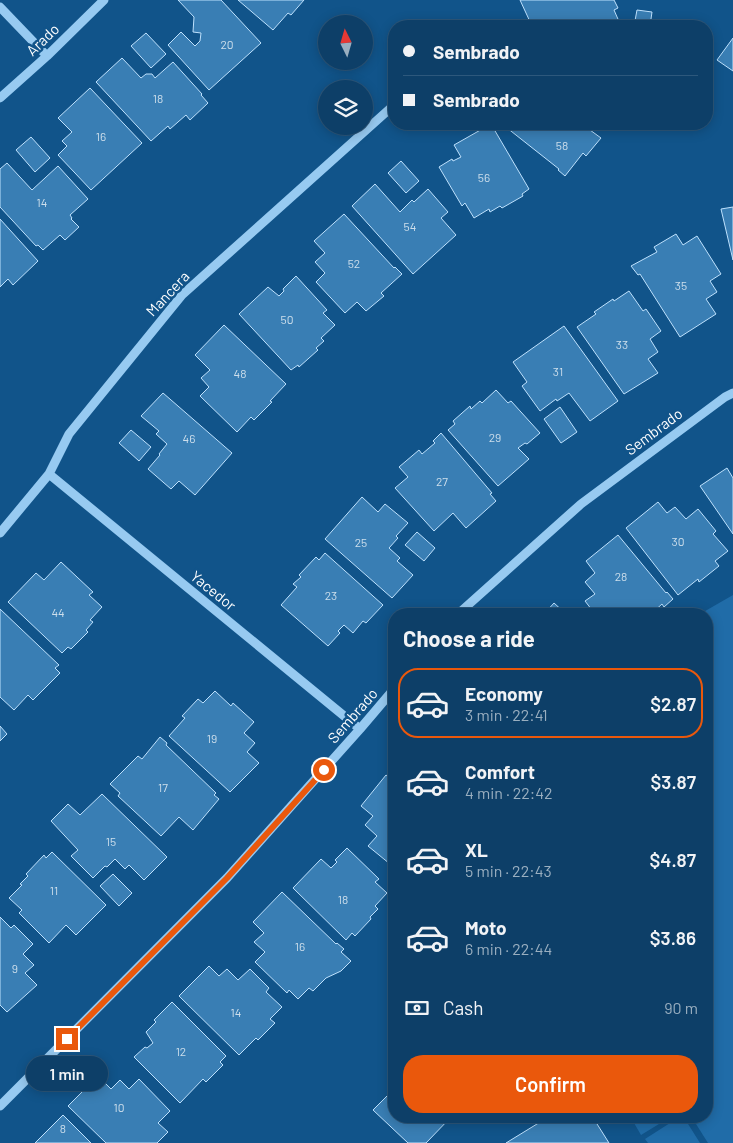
<!DOCTYPE html>
<html lang="en">
<head>
<meta charset="utf-8">
<style>
  :root { --surface:#0d3f68; --page:#1b4a71; --text:#f1f3f6; --muted:#9aafc0; --line:#2d587c; --accent:#ea580c }
  body { margin:0; font-family:Barlow,sans-serif; background:var(--page); color:var(--text); height:100vh; display:flex; flex-direction:column; font-size:19px; white-space:nowrap }
  * { box-sizing:border-box; margin:0 }
  p { font-size:16px; color:var(--muted) }
  .icon { flex:none; width:28px; height:28px; fill:none; stroke:currentColor; stroke-width:2; stroke-linecap:round; stroke-linejoin:round }
  .map { position:relative; flex:1; overflow:hidden }
  .panel { position:absolute; left:388px; top:608px; width:325px; height:515px; display:flex; flex-direction:column; background:var(--surface); border-radius:20px; box-shadow:0 2px 12px #0003,0 0 0 1px var(--line) }
  .panel>* { flex:none }
  .banner { position:absolute; left:388px; top:20px; width:325px; height:110px; border-radius:20px; box-shadow:0 2px 12px #0003,0 0 0 1px var(--line); display:grid; align-content:center; height:110px; padding:0 15px; background:var(--surface) }
  .needle { width:32px; rotate:355deg }
  .tools { position:absolute; left:318px; top:15px; display:grid; gap:10px }
  .tools a { display:grid; place-items:center; width:55px; height:55px; border-radius:50%; background:var(--surface); box-shadow:0 2px 12px #0003,0 0 0 1px var(--line); font-size:25px }
  .end { position:absolute; width:22px; height:22px; margin:-11px; border:6px solid #ea580c; background:#fff; box-shadow:0 0 0 2px #fff }
  .from { border-radius:50% }
  .bubble { position:absolute; height:35px; border-radius:18px; background:var(--surface); box-shadow:0 2px 12px #0003,0 0 0 1px var(--line); font-size:16px; font-weight:600; line-height:35px; text-align:center }
  .banner b { display:flex; align-items:center; gap:18px; height:48px; font-size:19px }
  .banner b+b { border-top:1px solid var(--line) }
  .banner i { width:12px; height:12px; background:var(--text) }
  ul { padding:0; list-style:none }
  li { display:flex; align-items:center; gap:15px; height:70px; margin:0 10px 8px; padding:0 5px; border:2px solid transparent; border-radius:20px }
  li div { flex:1 }
  li b { display:block; font-size:19px }
  li em { font-style:normal; font-weight:600 }
  li.selected { border-color:var(--accent) }
  li>.icon { width:45px; height:45px; stroke-width:1.5 }
  h2 { padding:0 15px; font-size:22px; line-height:60px }
  .pay { display:flex; align-items:center; gap:12px; height:55px; padding:0 15px; font-size:19px }
  .pay p { margin-inline-start:auto }
  .button { display:flex; gap:10px; margin-top:auto; padding:10px 15px }
  .button a { flex:1; height:58px; border-radius:20px; background:var(--accent); color:#fff; font-size:20px; font-weight:600; line-height:58px; text-align:center }
  .map>svg:first-child { display:block }
  .green { fill:#206ca8 }
  .building { fill:#397eb4; stroke:#bee1fd }
  .lines { fill:none; stroke-linecap:round; stroke-linejoin:round }
  .minor { stroke:#97caf1; stroke-width:9 }
  .route { stroke:#ea580c; stroke-width:6 }
  .labels { text-anchor:middle; stroke-width:5; stroke-linejoin:round; paint-order:stroke }
  .number-label { font-size:12px; fill:#cedfec }
  .street-label { font-size:15px; fill:#fff; stroke:#11548a }
</style>
</head>
<body>
<div class="map">
<svg width="733" height="1143" viewBox="0 0 733 1143">
  <rect width="100%" height="100%" fill="#11548a"/>
  <!-- green -->
  <path class="green" d="M733 595V1143H708L691 1116H706V614H700Z
    M630 1116H672L641 1135Z
    M681 1116H683L700 1143H648L645 1139Z"/>
  <!-- building -->
  <path class="building" d="M178 0H221L261 43 209 90 168 45 181 32 195 46 200 41 201 33 193 32 194 17Z
    M238 0H304L291 15 288 13 273 30Z
    M520 0H614L618 8 614 10 621 26H532Z
    M637 10 652 12 650 26H634Z
    M146 33 166 54 151 68 131 46Z
    M733 38V71L717 60Z
    M122 58 141 78 146 74H152L155 78 173 62 202 94 201 95 208 103 190 120 186 115 170 129 168 126 151 141 96 82Z
    M90 88 142 143 91 190 58 155 67 146 62 141 72 132 58 118Z
    M491 124 529 189 522 194 523 196 502 208 500 206 490 212 489 209 474 218 465 203 462 206 439 167 452 159 453 161 461 157 454 145Z
    M502 124H596L590 130 601 138 586 156 583 153 565 176 558 170 559 169Z
    M31 137 50 158 35 172 16 150Z
    M401 161 419 181 406 193 388 173Z
    M7 163 32 190 58 166 88 199 70 215 72 218 71 219 79 227 65 240 60 235 43 250 38 245 36 246 0 207V169Z
    M375 184 400 212 412 200 414 202 428 189 448 212 441 218 456 235 413 274 352 206Z
    M733 207V260L721 209Z
    M344 214 394 268 395 267 402 274 381 293 384 296 366 311 357 302 345 313 316 282 325 273 315 262 325 253 314 241Z
    M0 219 38 261 13 285 8 279 0 287Z
    M676 234 683 245 697 236 721 274 710 281 717 292 706 299 716 314 680 337 640 274 638 275 631 266 657 252 654 247Z
    M296 276 327 310 323 313 335 325 321 338 324 341 316 348 318 350 299 367 298 365 291 370 239 314 268 287 279 296 284 291 283 289Z
    M629 291 643 311 646 309 661 331 650 339 658 352 648 359 658 373 624 394 577 327 596 314 594 312 613 299 614 301Z
    M224 325 286 384 270 401 272 402 254 420 251 417 237 432 200 396 209 387 201 378 210 370 195 355Z
    M564 326 618 401 590 421 569 393 557 401 556 399 540 411 522 386 527 382 513 362Z
    M496 390 508 403 511 401 540 433 527 444 525 443 518 448 529 459 498 486 448 430 455 424 453 421 470 406 471 409 480 401 482 403Z
    M163 393 232 453 195 495 179 481 171 489 148 469 160 455 159 454 167 444 156 434 159 431 141 416Z
    M560 407 577 432 561 443 544 419Z
    M131 430 151 447 139 461 119 443Z
    M441 433 492 493 490 494 496 501 466 528 453 513 434 531 395 488 408 477 399 467 419 450 422 454 435 443 433 441Z
    M727 468 733 478V534L700 486Z
    M362 497 378 512 385 504 408 523 396 536 398 538 389 548 400 558 397 561 413 575 392 598 325 539Z
    M658 502 667 513 675 507 686 519 698 509 716 531 713 534 728 551 715 561 719 566 699 582 698 579 678 595 626 528Z
    M417 532 435 548 424 561 405 545Z
    M618 535 666 593 667 592 673 599 664 607 662 604 651 614H595L585 601 595 594 585 582 595 573 586 561Z
    M325 553 383 605 366 623 363 621 353 633 344 625 338 631 340 633 328 646 281 605 297 587 293 584 301 577 299 575 316 557 319 560Z
    M61 562 93 592 89 595 102 607 90 620 93 622 86 630 88 632 71 649 68 647 62 653 8 602 36 573 44 580Z
    M554 603 566 614H544Z
    M0 609 59 665 55 668 60 673 33 700 28 695 14 710 0 697Z
    M215 691 231 706 233 703 254 722 244 733 255 743 247 752 259 763 230 792 169 736 185 718 182 716 198 699 203 703Z
    M0 726 7 734 0 741Z
    M160 737 167 743 166 745 216 793 214 795 219 799 193 830 179 817 161 836 118 796 120 793 110 784 138 756 142 759Z
    M386 775 394 781V863L392 861 390 864 368 846 377 836 365 825 373 816 361 806Z
    M102 794 167 857 144 880 129 865 125 869 115 859 107 867 105 866 93 878 71 856 78 850 51 821 68 804 80 815Z
    M347 848 379 879 375 882 387 893 375 906 378 909 370 917 371 919 355 936 352 933 346 940 293 888 321 859 331 868 337 862 335 860Z
    M52 852 106 905 76 935 66 925 49 943 19 913 22 910 9 898 22 885 20 884 28 876 26 874 44 855 46 858Z
    M113 874 132 893 119 906 100 886Z
    M282 892 336 944 337 943 344 949 341 952 351 961 341 971 326 978 313 991 309 988 298 999 289 990 287 993 255 962 265 952 254 942 264 933 253 922Z
    M0 917 11 928 14 925 33 944 23 954 34 965 25 973 37 985 7 1012 0 1005Z
    M209 966 219 976 227 969 238 980 250 969 269 988 266 992 282 1007 270 1019 275 1023 258 1040 256 1038 239 1055 179 996Z
    M172 1002 226 1056 220 1062 223 1065 206 1082 203 1079 180 1103 134 1057 145 1047 147 1048 153 1043 146 1032 156 1022 154 1020Z
    M98 1076 111 1089 120 1080 129 1089 139 1079 170 1111 158 1123 168 1132 157 1143H106L68 1106Z
    M394 1089V1116H452L426 1143H408L373 1110Z
    M63 1115 91 1143H35Z
    M550 1116H592L609 1143H506Z"/>
  <g class="lines">
    <!-- minor -->
    <path class="minor" d="M0 7 47 56
      M0 98 47 56 104 0
      M49 474 360 729
      M0 533 49 474 69 434 182 295 394 105
      M458 614 581 504 725 397 733 393
      M0 1106 227 878 360 729 394 689"/>
  </g>
  <g class="lines">
    <!-- route -->
    <path class="route" d="M67 1039 227 878 324 770"/>
  </g>
  <g class="labels">
    <!-- number labels -->
    <g class="number-label">
      <text x="227" y="49">20</text>
      <text x="158" y="103">18</text>
      <text x="101" y="141">16</text>
      <text x="562" y="150">58</text>
      <text x="484" y="182">56</text>
      <text x="42" y="207">14</text>
      <text x="410" y="231">54</text>
      <text x="354" y="268">52</text>
      <text x="681" y="290">35</text>
      <text x="287" y="324">50</text>
      <text x="622" y="349">33</text>
      <text x="558" y="376">31</text>
      <text x="240" y="378">48</text>
      <text x="495" y="442">29</text>
      <text x="189" y="443">46</text>
      <text x="442" y="486">27</text>
      <text x="678" y="546">30</text>
      <text x="361" y="547">25</text>
      <text x="621" y="581">28</text>
      <text x="331" y="600">23</text>
      <text x="58" y="617">44</text>
      <text x="212" y="743">19</text>
      <text x="163" y="792">17</text>
      <text x="111" y="846">15</text>
      <text x="54" y="895">11</text>
      <text x="343" y="904">18</text>
      <text x="300" y="951">16</text>
      <text x="15" y="973">9</text>
      <text x="236" y="1017">14</text>
      <text x="181" y="1056">12</text>
      <text x="119" y="1112">10</text>
      <text x="63" y="1133">8</text>
    </g>
    <!-- street labels -->
    <g class="street-label">
      <text transform="translate(43 40) rotate(-44)" y="5">Arado</text>
      <text transform="translate(168 294) rotate(-47)" y="5">Mancera</text>
      <text transform="translate(654 432) rotate(-37)" y="5">Sembrado</text>
      <text transform="translate(213 591) rotate(39)" y="5">Yacedor</text>
      <text transform="translate(353 716) rotate(-49)" y="5">Sembrado</text>
    </g>
  </g>
</svg>
<div class="tools">
<a><svg class="needle" viewBox="-14 -14 28 28"><path d="M0-13l5 13h-10z" fill="#e53935"/><path d="M0 13l5-13h-10z" fill="#9aafc0"/></svg></a>
<a><svg class="icon" aria-label="layers" viewBox="0 0 24 24"><path d="M12 4l9 5-9 5-9-5zM3 14l9 5 9-5"/></svg></a>
</div>
<i class="end from" style="left:324px;top:770px"></i>
<i class="end" style="left:67px;top:1039px"></i>
<div class="bubble" style="left:26px;top:1056px;width:82px">1 min</div>
<div class="banner">
<b><i class="from"></i>Sembrado</b>
<b><i></i>Sembrado</b>
</div>
<section class="panel">
<h2>Choose a ride</h2>
<ul>
<li class="selected"><svg class="icon" aria-label="car" viewBox="0 0 24 24"><path d="M5 17H2v-5l4-1 3-4h7l3 4 3 1v5h-3M9 17h6M6 11h13"/><circle cx="7" cy="17" r="2"/><circle cx="17" cy="17" r="2"/></svg><div><b>Economy</b><p>3 min · 22:41</p></div><em>$2.87</em></li>
<li><svg class="icon" aria-label="car" viewBox="0 0 24 24"><path d="M5 17H2v-5l4-1 3-4h7l3 4 3 1v5h-3M9 17h6M6 11h13"/><circle cx="7" cy="17" r="2"/><circle cx="17" cy="17" r="2"/></svg><div><b>Comfort</b><p>4 min · 22:42</p></div><em>$3.87</em></li>
<li><svg class="icon" aria-label="car" viewBox="0 0 24 24"><path d="M5 17H2v-5l4-1 3-4h7l3 4 3 1v5h-3M9 17h6M6 11h13"/><circle cx="7" cy="17" r="2"/><circle cx="17" cy="17" r="2"/></svg><div><b>XL</b><p>5 min · 22:43</p></div><em>$4.87</em></li>
<li><svg class="icon" aria-label="car" viewBox="0 0 24 24"><path d="M5 17H2v-5l4-1 3-4h7l3 4 3 1v5h-3M9 17h6M6 11h13"/><circle cx="7" cy="17" r="2"/><circle cx="17" cy="17" r="2"/></svg><div><b>Moto</b><p>6 min · 22:44</p></div><em>$3.86</em></li>
</ul>
<div class="pay"><svg class="icon" aria-label="cash" viewBox="0 0 24 24"><path d="M3 7h18v10H3z"/><circle cx="12" cy="12" r="2"/></svg>Cash<p>90 m</p></div>
<div class="button"><a>Confirm</a></div>
</section>
</div>
</body>
</html>
